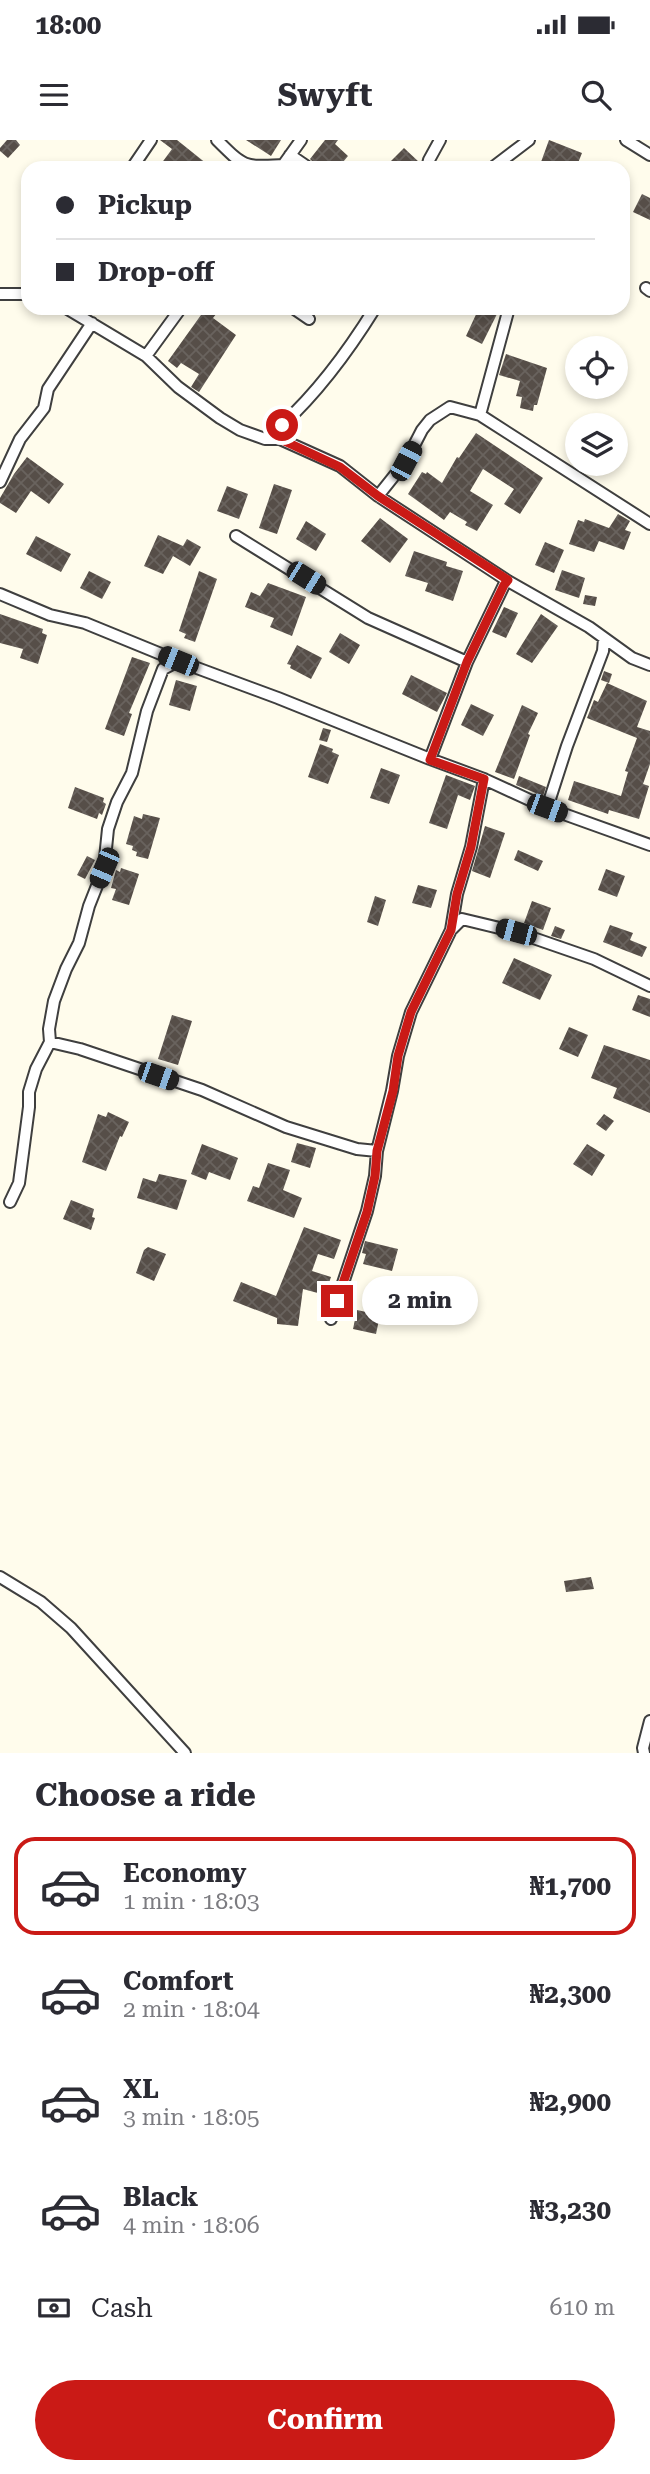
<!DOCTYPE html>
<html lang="en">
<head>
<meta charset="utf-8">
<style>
  :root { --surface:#fff; --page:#f2f2f3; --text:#2b2b33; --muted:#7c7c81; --line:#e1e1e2; --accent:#ca1a16 }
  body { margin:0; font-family:"Roboto Serif",serif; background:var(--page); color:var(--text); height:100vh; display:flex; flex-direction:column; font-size:26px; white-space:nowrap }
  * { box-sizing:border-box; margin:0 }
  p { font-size:23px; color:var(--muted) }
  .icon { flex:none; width:38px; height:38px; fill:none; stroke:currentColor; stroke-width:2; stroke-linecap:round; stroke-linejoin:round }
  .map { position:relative; height:1613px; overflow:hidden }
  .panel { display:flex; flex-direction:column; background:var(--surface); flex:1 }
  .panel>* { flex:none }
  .guide { position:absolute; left:21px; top:21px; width:609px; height:154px; border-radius:21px; box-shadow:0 4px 10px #0003; display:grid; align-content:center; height:154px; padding:0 35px; background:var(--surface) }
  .buttons { position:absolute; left:565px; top:196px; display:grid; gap:14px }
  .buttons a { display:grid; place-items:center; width:63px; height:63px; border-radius:50%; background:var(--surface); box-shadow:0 4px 10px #0003; font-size:35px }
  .end { position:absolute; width:32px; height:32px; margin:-16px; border:9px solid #ca1a16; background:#fff; box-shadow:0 0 0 4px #fff }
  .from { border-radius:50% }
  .bubble { position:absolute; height:49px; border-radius:24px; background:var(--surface); box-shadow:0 4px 10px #0003; font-size:23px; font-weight:700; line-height:49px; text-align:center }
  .car { position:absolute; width:21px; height:42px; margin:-21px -10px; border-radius:9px; box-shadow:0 0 5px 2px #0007; background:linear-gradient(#222 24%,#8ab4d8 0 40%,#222 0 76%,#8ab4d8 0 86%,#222 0) }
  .guide b { display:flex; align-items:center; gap:24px; height:66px; font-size:26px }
  .guide b+b { border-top:2px solid var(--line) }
  .guide i { width:18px; height:18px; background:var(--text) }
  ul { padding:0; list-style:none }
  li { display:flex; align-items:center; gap:21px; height:98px; margin:0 14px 10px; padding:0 21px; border:4px solid transparent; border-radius:21px }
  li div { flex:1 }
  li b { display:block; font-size:26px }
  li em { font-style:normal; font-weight:700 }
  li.current { border-color:var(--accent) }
  li>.icon { width:63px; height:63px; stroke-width:1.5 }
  h2 { padding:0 35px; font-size:32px; line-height:84px }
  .pay { display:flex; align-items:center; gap:18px; height:77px; padding:0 35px; font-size:26px }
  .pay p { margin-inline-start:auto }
  .cta { display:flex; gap:14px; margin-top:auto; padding:14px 35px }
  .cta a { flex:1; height:80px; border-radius:42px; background:var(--accent); color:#fff; font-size:28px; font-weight:700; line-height:80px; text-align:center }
  .status { display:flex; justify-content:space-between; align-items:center; height:49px; padding:0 35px; background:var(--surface); direction:ltr }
  .status svg { height:19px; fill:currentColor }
  header { display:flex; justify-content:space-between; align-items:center; height:91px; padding:0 35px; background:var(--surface); font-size:32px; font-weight:700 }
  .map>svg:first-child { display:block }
  .building { fill:url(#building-cross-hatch) }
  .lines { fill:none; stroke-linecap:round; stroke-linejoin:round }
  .street-casing { stroke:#3f3f3f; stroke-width:14 }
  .street { stroke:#fff; stroke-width:10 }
  .route { stroke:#ca1a16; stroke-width:9 }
</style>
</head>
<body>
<div class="status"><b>18:00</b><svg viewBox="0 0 49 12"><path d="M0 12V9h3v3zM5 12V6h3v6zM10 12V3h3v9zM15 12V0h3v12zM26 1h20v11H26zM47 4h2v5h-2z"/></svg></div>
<header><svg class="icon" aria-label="menu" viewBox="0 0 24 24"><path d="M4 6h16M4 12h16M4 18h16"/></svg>Swyft<svg class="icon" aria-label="search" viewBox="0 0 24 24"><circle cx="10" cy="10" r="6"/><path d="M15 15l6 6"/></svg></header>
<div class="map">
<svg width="650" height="1613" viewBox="0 0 650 1613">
  <defs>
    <pattern id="building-cross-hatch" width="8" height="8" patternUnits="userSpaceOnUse" patternTransform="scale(1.75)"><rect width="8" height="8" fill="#564e48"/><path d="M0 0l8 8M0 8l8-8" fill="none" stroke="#69635e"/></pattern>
  </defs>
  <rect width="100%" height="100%" fill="#fffcec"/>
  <!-- building -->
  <path class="building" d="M7 0H16L20 5 8 18 0 11V8Z
    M160 0H177L212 28H158L172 9Z
    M246 0H281L271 16Z
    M325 0H338L335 4 348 16 338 28H325L319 23 317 26 310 19Z
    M549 0 582 13 576 28H557L541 22Z
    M404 8 420 23 419 28H384Z
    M642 54 650 58V80L633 72Z
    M206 168H221L213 178 236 195 199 252 191 247 199 234 181 223 177 228 168 221Z
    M479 168H500L482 204 466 196Z
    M506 214 547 228 537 265H534L533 271 520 268 522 257 516 256 520 241 499 235Z
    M476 293 543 338 520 374 504 364 514 349 483 329 470 351 493 365 477 391 465 385 467 382 450 372 444 380 408 354 422 332 426 334 427 332 442 343 457 317 459 318Z
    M27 317 64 344 49 364 31 351 16 373 0 363V358L14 334Z
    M274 344 292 350 277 394 259 388Z
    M227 346 248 354 239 379 217 371Z
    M618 374 630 381 625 390 631 392 624 410 599 401 594 412 569 404 578 380 584 382 585 379 609 388Z
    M380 378 408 399 390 423 361 401Z
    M306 381 326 394 316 411 296 399Z
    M158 395 183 406 187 399 201 407 190 426 173 416 163 434 144 426Z
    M36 396 71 414 61 432 26 414Z
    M545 402 564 410 554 433 535 425Z
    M414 411 447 422 446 426 463 431 453 461 425 451 428 443 405 436Z
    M562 430 585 438 579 458 555 450Z
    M89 431 111 442 102 459 80 448Z
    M199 431 217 439 195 502 184 498 186 494 179 491Z
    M268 443 306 457 292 496 270 487 274 478 245 467 251 452 260 456Z
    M585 455 597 457 595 466 583 464Z
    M504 467 518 473 506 498 492 492Z
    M0 474 43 489 42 493 47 495 38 524 20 518 23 509 0 503Z
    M541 474 558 486 532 523 516 514Z
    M340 493 360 505 349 524 329 512Z
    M297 505 322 518 311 539 290 528 291 525 287 524Z
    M132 517 150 523 129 573 132 574 124 596 105 589Z
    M604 531 612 534 609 543 601 540Z
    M411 535 447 553 437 572 402 554Z
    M176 540 197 546 190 571 169 565Z
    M607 543 647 561 637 587 650 591V624L643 644 649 646 639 679 609 670 608 674 568 660 574 641 621 656 628 632 625 631 637 598 587 578 594 560 598 562Z
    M471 564 494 575 483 596 461 585Z
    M522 565 538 573 528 594 530 595 514 639 495 632Z
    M323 588 331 590 327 602 319 600Z
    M320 604 333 609 332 612 339 615 328 644 308 637Z
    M381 628 400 635 389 664 370 658Z
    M446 635 475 646 470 660 458 655 447 689 429 683Z
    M519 636 546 647 543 656 516 645Z
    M75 647 104 658 103 662 106 664 102 675 99 673 97 679 68 668Z
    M143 674 160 678 148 719 136 716 137 712 132 710 133 706 126 704 134 676 142 679Z
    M485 686 505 693 490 738 472 731Z
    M518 710 543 721 538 731 514 720Z
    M87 716 95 720 85 739 77 735Z
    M121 728 139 734 129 765 112 760 116 749 111 748 116 730 120 732Z
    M606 729 625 736 617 757 598 750Z
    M418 745 437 750 431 768 412 763Z
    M375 756 386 760 378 786 367 782Z
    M532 761 551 768 543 790 524 783Z
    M610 785 633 793 630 800 647 807 642 817 603 802Z
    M555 786 565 790 561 799 551 796Z
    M514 818 552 835 540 860 502 843Z
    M638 855 650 859V877L632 870Z
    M172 875 192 881 178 925 158 919Z
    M569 887 588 895 578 917 559 909Z
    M604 905 650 920V973L613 958 617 948 591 938Z
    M108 972 129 982 122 997 120 996 106 1031 82 1022 98 974 106 977Z
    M604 974 614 981 606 991 596 984Z
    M297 1003 316 1008 310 1028 291 1022Z
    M202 1004 238 1018 230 1040 209 1032 206 1040 191 1034Z
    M587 1004 605 1015 592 1036 573 1024Z
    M268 1023 290 1030 283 1050 302 1058 294 1078 247 1061 253 1046 259 1048Z
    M159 1034 187 1040 177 1070 137 1058 143 1038 156 1042Z
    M71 1060 94 1069 92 1077 95 1078 91 1090 63 1079Z
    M304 1087 341 1100 334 1119 318 1114 312 1131 331 1137 325 1155 303 1149 298 1186 277 1184V1178L233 1161 241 1142 276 1156Z
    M365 1101 398 1109 392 1131 363 1124 366 1114 362 1113Z
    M148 1107 166 1114 154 1141 136 1133 144 1110Z
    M357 1170 380 1175 376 1194 353 1189Z
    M591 1437 594 1449 566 1452 564 1441Z"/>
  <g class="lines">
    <!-- street casing -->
    <g class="street-casing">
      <path id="street" d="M217 0C245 28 244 27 283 25
        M626 0 650 15
        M290 15 309 28
        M132 28 151 0
        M281 28 301 0
        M427 28 429 20 440 0
        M492 28 529 0
        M646 148 650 151
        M0 154H28
        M66 168 146 216 178 247 220 278 240 290 265 299H280L340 326 378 356 508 441 589 487 632 518 650 525
        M293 168 309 179
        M146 216 181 168
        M480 275 509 168
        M280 299 282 285C318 252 349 210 375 168
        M0 342 20 299 44 268 48 249 92 183
        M378 356 406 321 422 290 430 280 450 267 480 275 650 384
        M236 396 368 478 467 522
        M0 454 50 475 85 483 178 521 278 558 430 619 484 639 547 668 650 705
        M430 619 467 522 504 445 508 441
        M547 668 567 606 603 511 604 498
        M451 790 462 779 516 792 594 819 650 846
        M50 902 80 909 202 950 286 987 357 1009 377 1011
        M10 1062 19 1043 29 967V952L36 929 50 902 49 889 54 861 66 829 79 803 89 766 104 728 108 689 117 662 132 633 147 571 163 529 178 521
        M331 1179 367 1071 375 1036 377 1011 392 951 398 916 411 872 451 790 457 754 471 707 484 639
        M0 1437 41 1462 71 1488 185 1613
        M644 1613 643 1608 650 1581"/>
    </g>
    <!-- street -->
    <use href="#street" class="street"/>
  </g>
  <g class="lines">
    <!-- route -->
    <path class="route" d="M282 285 280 299 340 327 378 356 508 440 504 445 467 522 430 620 484 639 471 707 457 754 451 790 411 872 398 916 393 951 377 1011 375 1036 367 1072 337 1161"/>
  </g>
</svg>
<div class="buttons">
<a><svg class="icon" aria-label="locate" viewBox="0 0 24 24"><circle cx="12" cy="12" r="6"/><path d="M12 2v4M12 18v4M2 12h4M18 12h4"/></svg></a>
<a><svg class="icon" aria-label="layers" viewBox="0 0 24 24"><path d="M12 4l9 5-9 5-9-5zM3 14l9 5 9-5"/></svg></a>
</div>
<i class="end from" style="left:282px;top:285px"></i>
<i class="end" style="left:337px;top:1161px"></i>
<div class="bubble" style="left:362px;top:1136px;width:116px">2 min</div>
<i class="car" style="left:406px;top:321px;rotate:28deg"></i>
<i class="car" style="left:306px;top:438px;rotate:122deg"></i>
<i class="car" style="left:178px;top:521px;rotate:292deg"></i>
<i class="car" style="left:547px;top:668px;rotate:110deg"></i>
<i class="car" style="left:104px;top:728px;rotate:203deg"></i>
<i class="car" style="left:516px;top:792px;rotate:285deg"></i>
<i class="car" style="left:158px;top:936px;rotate:109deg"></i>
<div class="guide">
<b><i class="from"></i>Pickup</b>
<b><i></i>Drop-off</b>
</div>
</div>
<section class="panel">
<h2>Choose a ride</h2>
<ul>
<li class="current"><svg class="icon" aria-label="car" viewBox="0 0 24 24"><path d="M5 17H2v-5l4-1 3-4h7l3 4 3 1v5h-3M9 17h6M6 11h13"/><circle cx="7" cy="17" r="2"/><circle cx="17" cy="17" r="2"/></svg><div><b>Economy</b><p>1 min · 18:03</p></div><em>₦1,700</em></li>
<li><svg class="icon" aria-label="car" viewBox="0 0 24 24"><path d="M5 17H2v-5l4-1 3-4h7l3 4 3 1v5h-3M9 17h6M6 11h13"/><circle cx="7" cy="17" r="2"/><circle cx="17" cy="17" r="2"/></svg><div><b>Comfort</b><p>2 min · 18:04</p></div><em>₦2,300</em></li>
<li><svg class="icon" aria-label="car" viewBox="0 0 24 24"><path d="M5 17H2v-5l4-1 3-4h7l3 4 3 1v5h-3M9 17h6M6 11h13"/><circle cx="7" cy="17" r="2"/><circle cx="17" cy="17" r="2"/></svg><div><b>XL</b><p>3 min · 18:05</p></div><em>₦2,900</em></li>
<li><svg class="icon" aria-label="car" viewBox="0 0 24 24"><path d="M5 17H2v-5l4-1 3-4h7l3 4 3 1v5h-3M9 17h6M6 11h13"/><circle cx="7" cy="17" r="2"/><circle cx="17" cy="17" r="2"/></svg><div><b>Black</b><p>4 min · 18:06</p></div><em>₦3,230</em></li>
</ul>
<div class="pay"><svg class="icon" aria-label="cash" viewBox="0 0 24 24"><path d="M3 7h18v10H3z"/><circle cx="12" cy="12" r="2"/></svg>Cash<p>610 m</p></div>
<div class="cta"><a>Confirm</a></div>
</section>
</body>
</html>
